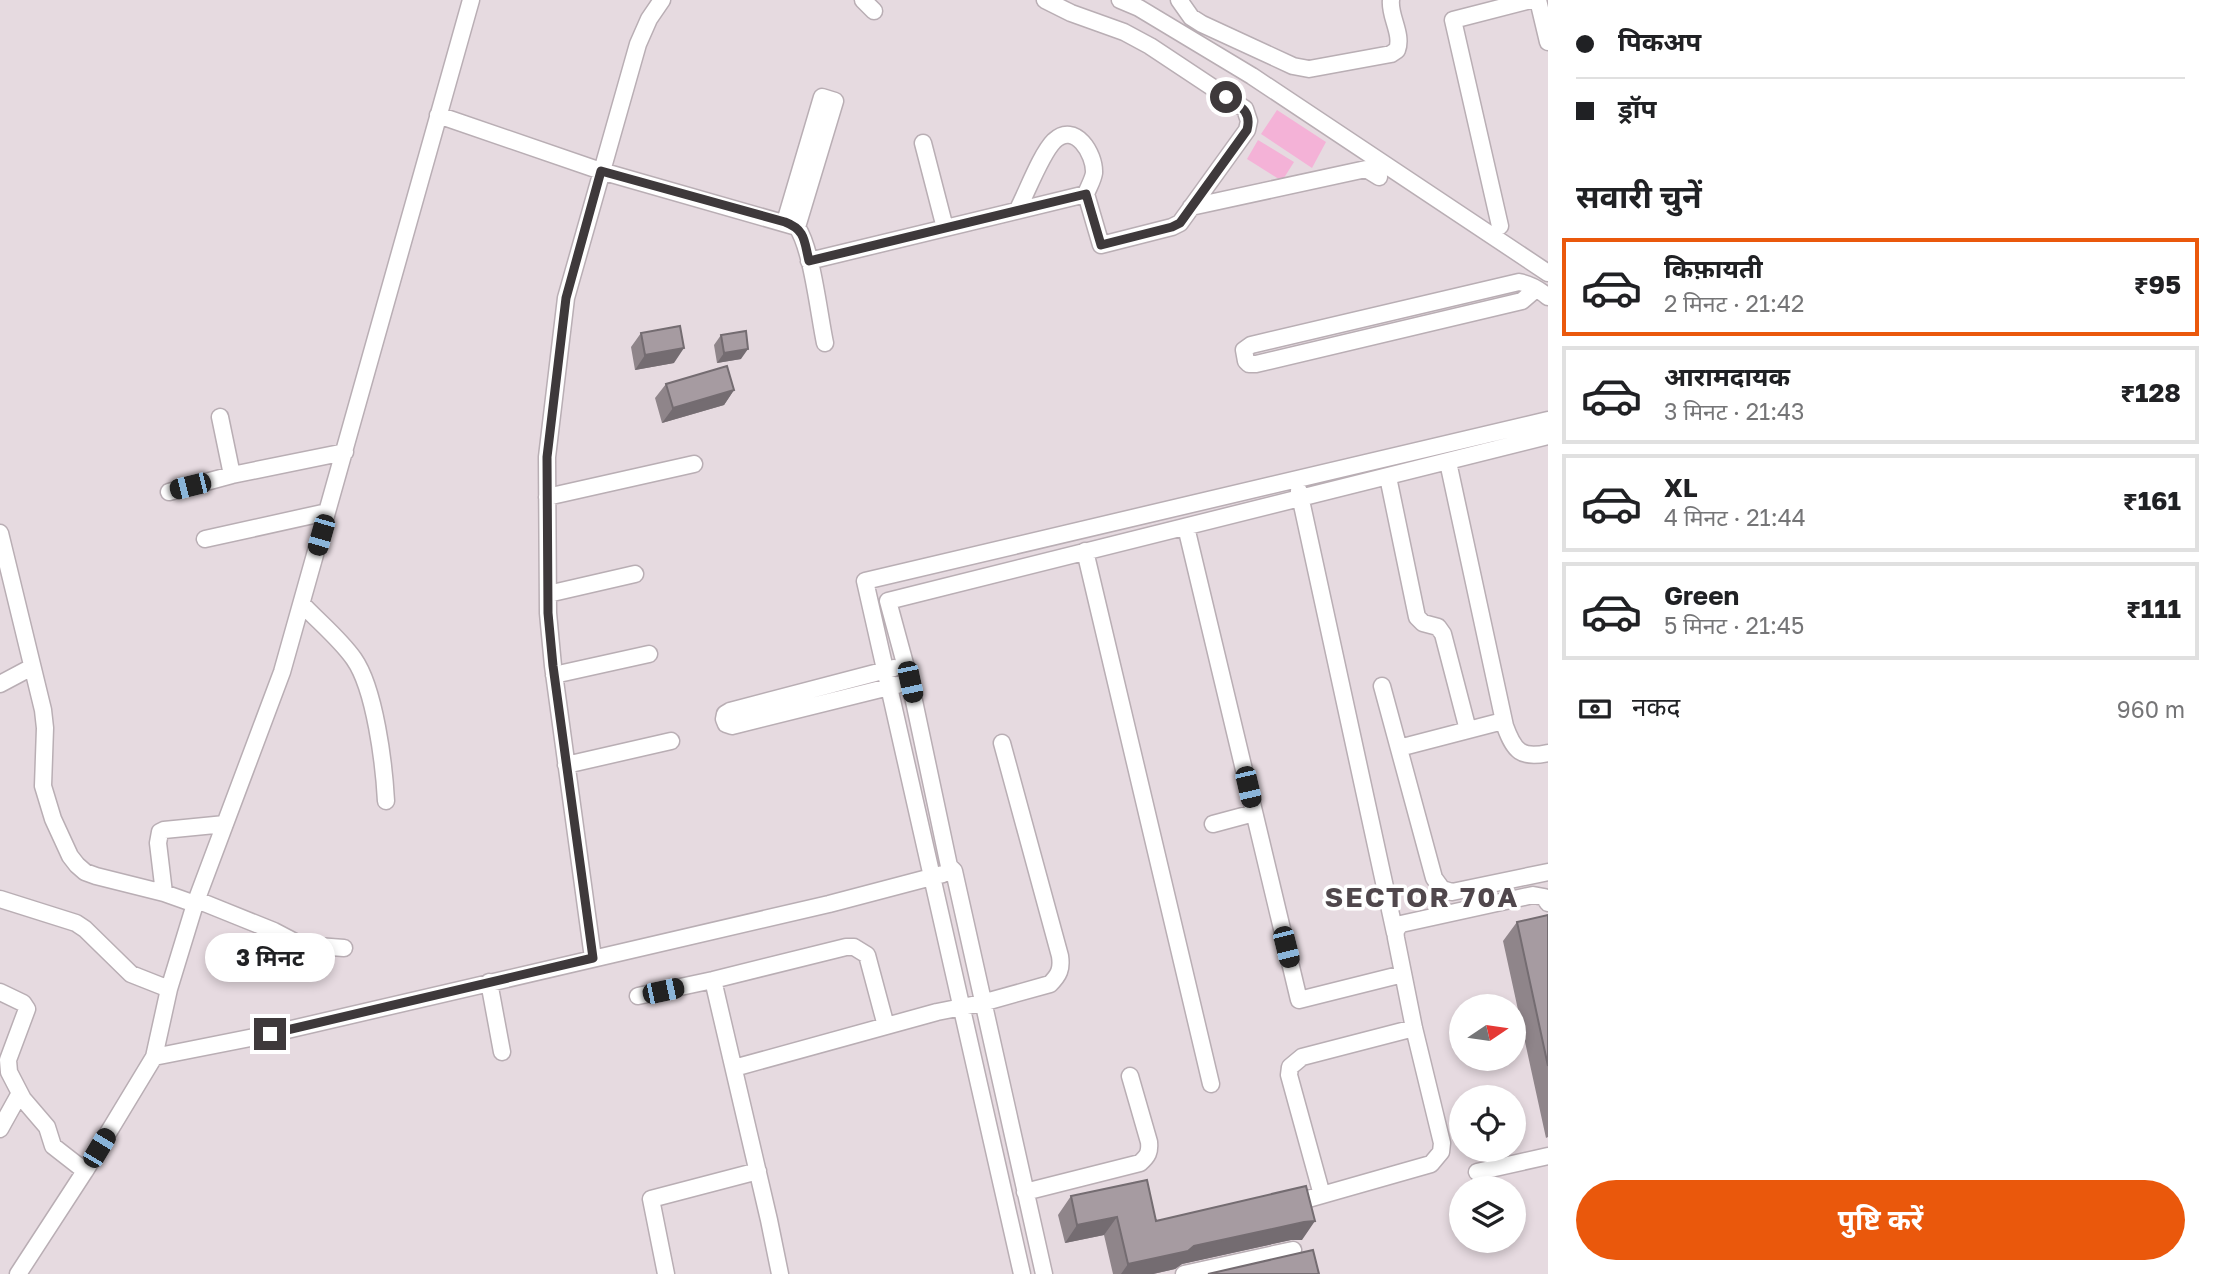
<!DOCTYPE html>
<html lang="hi">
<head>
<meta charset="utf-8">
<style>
  :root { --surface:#fff; --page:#f2f2f2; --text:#202124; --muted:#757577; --line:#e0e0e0; --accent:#ea580c }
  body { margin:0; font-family:"Golos Text","Noto Sans Devanagari",sans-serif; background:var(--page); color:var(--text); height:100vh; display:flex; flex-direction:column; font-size:26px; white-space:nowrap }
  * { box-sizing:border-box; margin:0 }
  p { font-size:23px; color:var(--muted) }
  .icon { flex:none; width:38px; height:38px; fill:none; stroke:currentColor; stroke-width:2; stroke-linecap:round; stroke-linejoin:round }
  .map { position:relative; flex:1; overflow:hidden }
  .sheet { display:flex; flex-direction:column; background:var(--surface); width:665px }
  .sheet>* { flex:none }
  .banner { display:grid; align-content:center; height:154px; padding:0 28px; background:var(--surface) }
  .needle { width:46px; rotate:77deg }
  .buttons { position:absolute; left:1449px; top:994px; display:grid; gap:14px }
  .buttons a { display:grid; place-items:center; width:77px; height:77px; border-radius:50%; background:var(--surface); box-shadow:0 4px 10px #0003; font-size:35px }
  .end { position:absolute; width:32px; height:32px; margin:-16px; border:9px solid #3e393b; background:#fff; box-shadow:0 0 0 4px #fff }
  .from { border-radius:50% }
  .bubble { position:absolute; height:49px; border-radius:24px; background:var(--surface); box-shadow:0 4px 10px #0003; font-size:23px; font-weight:700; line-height:49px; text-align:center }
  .car { position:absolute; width:21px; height:42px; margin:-21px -10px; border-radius:9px; box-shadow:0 0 5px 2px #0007; background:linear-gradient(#222 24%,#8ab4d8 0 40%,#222 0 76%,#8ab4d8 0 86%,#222 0) }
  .banner b { display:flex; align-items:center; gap:24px; height:66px; font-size:26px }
  .banner b+b { border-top:2px solid var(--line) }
  .banner i { width:18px; height:18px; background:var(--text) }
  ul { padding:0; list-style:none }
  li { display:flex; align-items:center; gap:21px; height:98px; margin:0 14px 10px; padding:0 14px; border:4px solid var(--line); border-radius:0px }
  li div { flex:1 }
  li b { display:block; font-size:26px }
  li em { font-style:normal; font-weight:700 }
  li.active { border-color:var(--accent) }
  li>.icon { width:63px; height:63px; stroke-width:1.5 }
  h2 { padding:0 28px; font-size:32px; line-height:84px }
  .pay { display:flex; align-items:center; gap:18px; height:77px; padding:0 28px; font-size:26px }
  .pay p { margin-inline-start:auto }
  .button { display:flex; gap:14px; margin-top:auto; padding:14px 28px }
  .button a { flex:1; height:80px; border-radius:42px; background:var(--accent); color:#fff; font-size:28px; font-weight:700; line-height:80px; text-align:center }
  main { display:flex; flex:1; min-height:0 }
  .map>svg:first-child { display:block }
  .green { fill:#f4b2d7 }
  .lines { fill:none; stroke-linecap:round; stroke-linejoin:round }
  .minor-casing { stroke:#b9aeb4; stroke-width:19 }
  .minor { stroke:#fff; stroke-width:16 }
  .wall { fill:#8f858a }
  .shaded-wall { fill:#746c71 }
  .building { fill:#a69ba1; stroke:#746c71; stroke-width:2 }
  .route { stroke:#3e393b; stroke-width:9 }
  .labels { text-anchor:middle; stroke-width:7; stroke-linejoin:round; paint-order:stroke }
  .district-label { font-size:28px; font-weight:bold; letter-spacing:2px; fill:#50474c; stroke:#fff }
</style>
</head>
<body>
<main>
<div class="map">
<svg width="1548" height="1274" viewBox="0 0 1548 1274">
  <rect width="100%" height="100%" fill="#e6dae0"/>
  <!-- green -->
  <path class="green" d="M1277 110 1326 142 1312 168 1261 134Z
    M1258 140 1294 162 1282 181 1247 159Z"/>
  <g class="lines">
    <!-- minor casing -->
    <g class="minor-casing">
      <path id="minor" d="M863 0 874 11
        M1120 0 1139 8 1252 76 1548 273
        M1179 0 1191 17 1202 24 1293 66 1309 69 1391 54 1397 50C1403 34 1389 16 1391 0
        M1538 0 1548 42
        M438 115 601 171 797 227C812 249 819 315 825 343
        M923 143 945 228
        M1191 207 1366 169 1379 177
        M1018 209C1027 192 1041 154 1054 141 1075 121 1095 154 1094 173 1093 180 1088 188 1086 194
        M785 222 822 97 835 101 797 227
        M1500 226 1453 20 1531 0
        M809 261 1086 194 1101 245 1172 227 1180 223 1247 130 1249 121 1245 109 1150 46 1124 32 1071 13 1045 0
        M1536 289 1522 301 1256 364H1249L1246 361 1244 350 1251 345 1519 282C1529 284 1540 290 1548 297
        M220 417 232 475
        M1448 462 1505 726C1514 751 1521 759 1548 753
        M1388 477 1417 617 1423 623 1438 627 1443 634 1468 730
        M1299 491 1395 933
        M169 492 232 475 345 452
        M547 497 694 464
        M1186 527 1299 1000 1403 974
        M0 533 43 710 45 728 43 786 53 819 70 856 77 865 85 872 96 876 164 893 195 904
        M205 539 327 512
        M1085 551 1211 1084
        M548 594 635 574
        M302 604C319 622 340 639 354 659 375 689 384 764 386 801
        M894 668 730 711 725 714 724 719 726 724 732 726 897 685
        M554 675 649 654
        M0 684 32 667
        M1382 686 1434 878 1442 889 1452 892 1548 872
        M1399 748 1503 721
        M566 765 671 741
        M1213 824 1254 813
        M164 893 158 843 160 832 164 830 225 824
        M0 899 76 923 85 929 131 974 169 989
        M197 900 274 931 295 942 304 945 344 948
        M593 958 553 666 548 613 547 457 566 298 638 44 649 19 662 0
        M713 980 769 1220 780 1274
        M489 982 502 1052
        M0 992 23 1003 27 1009 8 1060 9 1072 23 1099 47 1127 53 1146 85 1171
        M638 996 713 980 846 947H854L867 955 886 1026
        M154 1057 270 1034 829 904 943 874
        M734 1068 937 1012 982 1003 1050 984C1059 975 1062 969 1060 956L1002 743
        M0 1129 20 1093
        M1477 1172 1548 1156
        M1025 1192 1140 1163C1148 1156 1150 1152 1149 1142L1130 1076
        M1322 1195 1289 1075 1290 1067 1302 1057 1414 1028
        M1308 1199 1431 1164 1441 1152 1442 1143 1414 1028 1396 938C1395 932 1396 929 1401 924L1533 895 1544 897 1548 903
        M18 1274 85 1171 154 1057 169 989 195 904 282 672 471 0
        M666 1274 651 1199 758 1171
        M1022 1274 865 581 1548 420
        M1044 1274 954 871 949 866 910 682 888 601 1548 436
        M1184 1274 1293 1250"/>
    </g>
    <!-- minor -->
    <use href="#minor" class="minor"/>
  </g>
  <!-- wall -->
  <path class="wall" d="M641 333 674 363 635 370 631 347Z
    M721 335 741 359 717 363 714 345Z
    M666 384 734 390 724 405 662 423 655 398Z
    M1548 915V1137L1546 1138 1503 941 1517 922Z
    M1071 1196 1156 1221 1302 1240H1291L1182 1264 1175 1269 1153 1274H1113L1104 1235 1065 1243 1058 1215Z"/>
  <!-- shaded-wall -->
  <path class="shaded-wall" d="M684 348 674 363 635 370 645 355Z
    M748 349 741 359 717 363 724 353Z
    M734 390 724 405 662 423 673 408Z
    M1117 1217 1104 1235 1065 1243 1077 1225Z
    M1315 1221 1302 1240H1291L1182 1264 1175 1269 1153 1274H1121L1128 1264 1194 1246 1304 1222Z"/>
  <!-- building -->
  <path class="building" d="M680 326 684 348 645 355 641 333Z
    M746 331 748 349 724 353 721 335Z
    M727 366 734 390 673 408 666 384Z
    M1548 915V1066L1517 922Z
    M1147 1180 1156 1221 1306 1186 1315 1221 1304 1222 1194 1246 1188 1251 1128 1264 1117 1217 1077 1225 1071 1196Z
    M1313 1250 1319 1274H1208Z"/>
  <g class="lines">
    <!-- route -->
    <path class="route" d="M270 1034 593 958 553 666 548 613 547 457 566 298 601 171 785 222C806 230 804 241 809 261L1086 194 1101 245 1172 227 1180 223 1247 130C1252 111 1240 106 1226 97"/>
  </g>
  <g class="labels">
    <!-- district labels -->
    <g class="district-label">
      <text x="1422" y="907">SECTOR 70A</text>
    </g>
  </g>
</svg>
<div class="buttons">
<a><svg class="needle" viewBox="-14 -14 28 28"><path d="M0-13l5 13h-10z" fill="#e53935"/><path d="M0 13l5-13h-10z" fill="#757577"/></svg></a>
<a><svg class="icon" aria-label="locate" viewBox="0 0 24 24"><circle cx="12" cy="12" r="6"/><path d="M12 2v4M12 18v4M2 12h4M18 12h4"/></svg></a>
<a><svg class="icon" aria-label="layers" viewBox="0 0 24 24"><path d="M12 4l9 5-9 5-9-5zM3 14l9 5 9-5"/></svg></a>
</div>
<i class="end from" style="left:1226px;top:97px"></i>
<i class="end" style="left:270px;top:1034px"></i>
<div class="bubble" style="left:205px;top:933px;width:130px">3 मिनट</div>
<i class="car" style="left:190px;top:486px;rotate:256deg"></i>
<i class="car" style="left:321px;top:535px;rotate:196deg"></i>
<i class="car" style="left:910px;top:682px;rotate:168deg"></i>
<i class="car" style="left:1248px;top:787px;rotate:167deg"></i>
<i class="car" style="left:1286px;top:947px;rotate:166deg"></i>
<i class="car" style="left:663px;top:991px;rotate:78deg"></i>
<i class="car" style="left:99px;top:1148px;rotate:31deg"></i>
</div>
<section class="sheet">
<div class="banner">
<b><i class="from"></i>पिकअप</b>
<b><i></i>ड्रॉप</b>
</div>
<h2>सवारी चुनें</h2>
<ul>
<li class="active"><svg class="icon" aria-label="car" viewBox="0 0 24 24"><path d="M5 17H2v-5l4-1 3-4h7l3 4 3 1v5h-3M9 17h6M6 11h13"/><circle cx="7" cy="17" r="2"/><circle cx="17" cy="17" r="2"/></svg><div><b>किफ़ायती</b><p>2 मिनट · 21:42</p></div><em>₹95</em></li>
<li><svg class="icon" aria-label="car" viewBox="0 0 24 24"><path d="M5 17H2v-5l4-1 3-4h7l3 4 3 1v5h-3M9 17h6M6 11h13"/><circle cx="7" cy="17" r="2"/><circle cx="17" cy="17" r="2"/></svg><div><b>आरामदायक</b><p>3 मिनट · 21:43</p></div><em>₹128</em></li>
<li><svg class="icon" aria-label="car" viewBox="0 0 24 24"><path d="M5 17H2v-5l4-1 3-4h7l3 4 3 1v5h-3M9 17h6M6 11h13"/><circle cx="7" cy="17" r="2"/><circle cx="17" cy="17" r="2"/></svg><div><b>XL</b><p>4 मिनट · 21:44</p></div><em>₹161</em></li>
<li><svg class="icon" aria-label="car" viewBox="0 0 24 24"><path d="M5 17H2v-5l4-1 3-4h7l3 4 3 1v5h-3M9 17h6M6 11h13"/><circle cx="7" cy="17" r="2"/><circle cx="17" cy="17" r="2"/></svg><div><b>Green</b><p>5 मिनट · 21:45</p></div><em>₹111</em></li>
</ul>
<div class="pay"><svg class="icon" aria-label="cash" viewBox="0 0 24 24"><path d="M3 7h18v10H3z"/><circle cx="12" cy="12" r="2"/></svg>नकद<p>960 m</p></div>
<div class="button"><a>पुष्टि करें</a></div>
</section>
</main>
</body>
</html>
